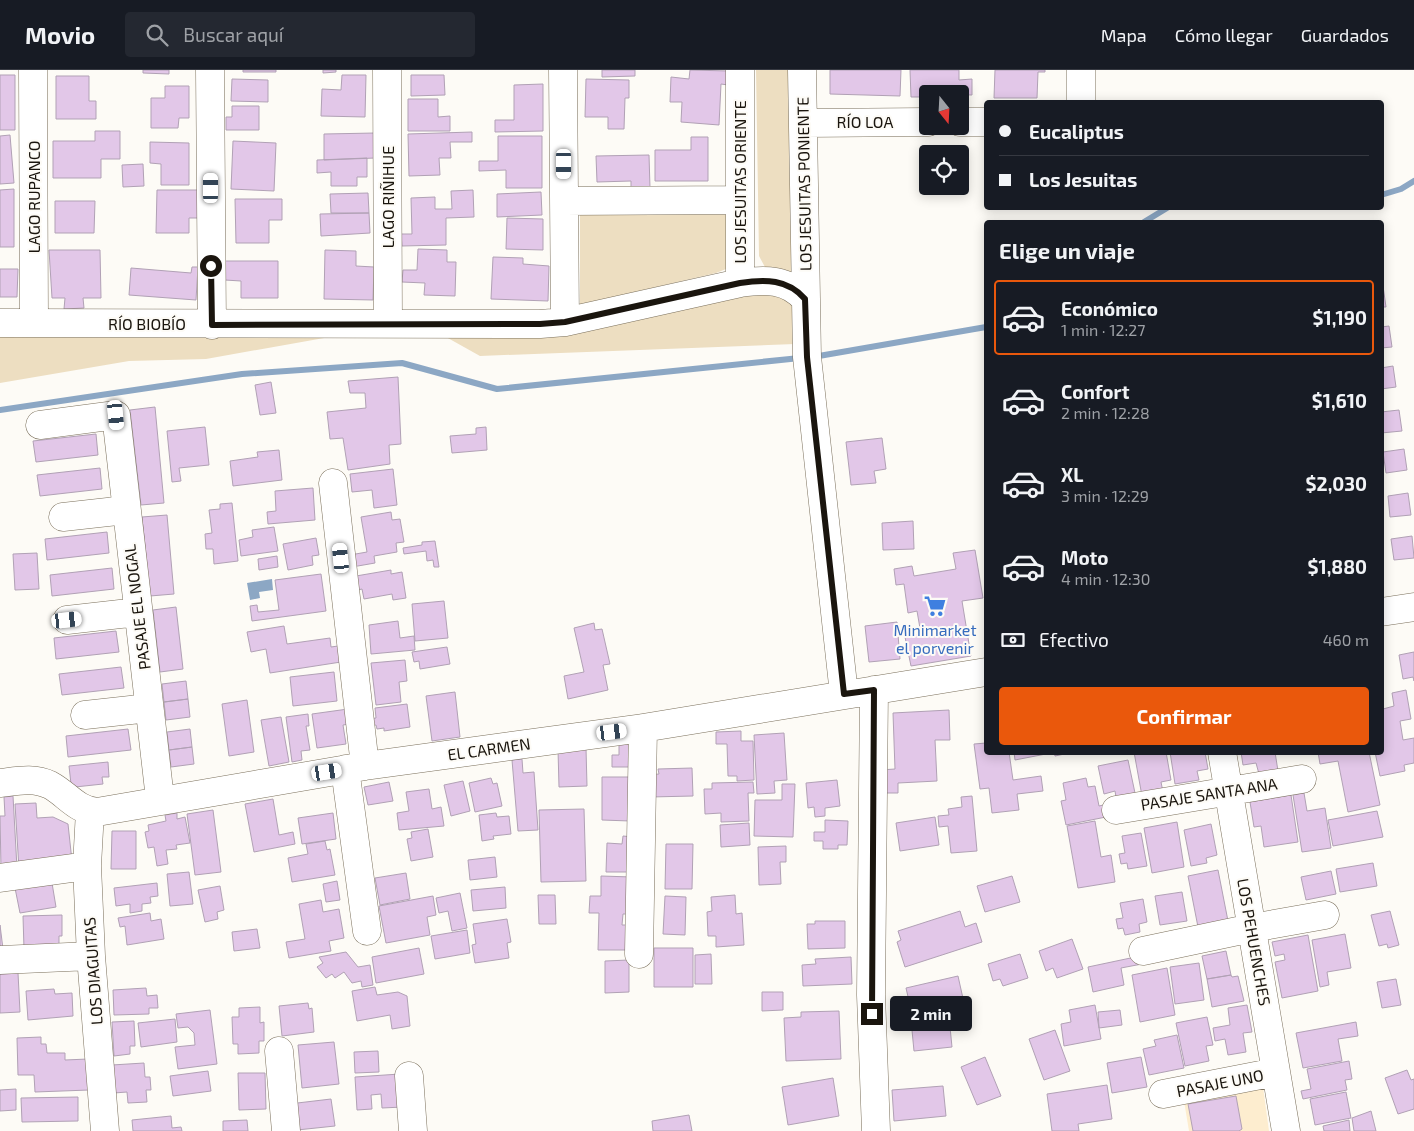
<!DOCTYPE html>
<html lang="es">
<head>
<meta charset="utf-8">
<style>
  :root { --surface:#171b24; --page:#242831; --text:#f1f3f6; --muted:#9ea1a6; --line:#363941; --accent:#ea580c }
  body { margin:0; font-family:"Exo 2",sans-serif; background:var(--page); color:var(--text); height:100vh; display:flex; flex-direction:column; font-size:19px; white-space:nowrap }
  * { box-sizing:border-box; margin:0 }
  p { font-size:16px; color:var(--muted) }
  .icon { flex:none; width:28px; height:28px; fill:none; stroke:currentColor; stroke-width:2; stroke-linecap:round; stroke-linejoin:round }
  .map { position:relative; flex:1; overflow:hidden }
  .panel { position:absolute; left:984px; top:150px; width:400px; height:535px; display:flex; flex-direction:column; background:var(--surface); border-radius:5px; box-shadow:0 2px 12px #0003 }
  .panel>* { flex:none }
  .hud { position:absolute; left:984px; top:30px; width:400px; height:110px; border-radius:5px; box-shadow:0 2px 12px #0003; display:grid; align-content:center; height:110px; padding:0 15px; background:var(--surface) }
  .needle { width:32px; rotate:162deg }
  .buttons { position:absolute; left:919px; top:15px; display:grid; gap:10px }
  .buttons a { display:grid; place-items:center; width:50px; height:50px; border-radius:5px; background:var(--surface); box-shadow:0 2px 12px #0003; font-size:25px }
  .end { position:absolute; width:22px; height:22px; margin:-11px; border:6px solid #1a150e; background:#fff; box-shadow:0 0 0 2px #fff }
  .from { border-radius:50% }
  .bubble { position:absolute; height:35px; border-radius:5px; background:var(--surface); box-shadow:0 2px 12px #0003; font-size:16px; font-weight:700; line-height:35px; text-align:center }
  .car { position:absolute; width:15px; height:30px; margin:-15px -8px; border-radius:6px; box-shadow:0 0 4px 1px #0007; background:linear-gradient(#fff 24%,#345 0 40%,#fff 0 76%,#345 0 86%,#fff 0) }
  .hud b { display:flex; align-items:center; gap:18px; height:48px; font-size:19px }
  .hud b+b { border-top:1px solid var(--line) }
  .hud i { width:12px; height:12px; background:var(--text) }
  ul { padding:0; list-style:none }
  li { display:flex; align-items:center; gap:15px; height:75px; margin:0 10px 8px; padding:0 5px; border:2px solid transparent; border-radius:5px }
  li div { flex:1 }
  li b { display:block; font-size:19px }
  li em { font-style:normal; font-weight:700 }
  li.on { border-color:var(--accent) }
  li>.icon { width:45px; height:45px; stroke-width:1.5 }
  h2 { padding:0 15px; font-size:22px; line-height:60px }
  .pay { display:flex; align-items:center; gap:12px; height:55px; padding:0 15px; font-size:19px }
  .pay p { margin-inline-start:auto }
  .cta { display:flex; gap:10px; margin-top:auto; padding:10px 15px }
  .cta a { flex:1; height:58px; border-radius:5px; background:var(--accent); color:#fff; font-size:20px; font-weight:700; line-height:58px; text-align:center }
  header { display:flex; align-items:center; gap:30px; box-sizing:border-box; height:70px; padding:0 25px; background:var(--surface); border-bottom:1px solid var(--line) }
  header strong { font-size:24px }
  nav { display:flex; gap:28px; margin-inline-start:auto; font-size:18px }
  .search { width:350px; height:45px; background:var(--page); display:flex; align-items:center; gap:12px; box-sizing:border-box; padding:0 18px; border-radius:5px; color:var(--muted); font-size:19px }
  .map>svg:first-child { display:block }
  .built { fill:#fdedcf }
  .green { fill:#eddec1 }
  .water { fill:#8ca7c4 }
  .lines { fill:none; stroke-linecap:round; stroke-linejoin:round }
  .stream { stroke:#8ca7c4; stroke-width:6 }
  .building { fill:#e2c7e8; stroke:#b1a1b5 }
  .minor-casing { stroke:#7b705c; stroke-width:29 }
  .minor { stroke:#fff; stroke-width:28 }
  .route { stroke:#1a150e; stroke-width:6 }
  .labels { text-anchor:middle; stroke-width:4; stroke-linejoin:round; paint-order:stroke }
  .street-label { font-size:16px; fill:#1a150e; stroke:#fdfbf6 }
  .shop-label { font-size:16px; fill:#366cbe; stroke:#fdfbf6 }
</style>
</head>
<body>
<header>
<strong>Movio</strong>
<div class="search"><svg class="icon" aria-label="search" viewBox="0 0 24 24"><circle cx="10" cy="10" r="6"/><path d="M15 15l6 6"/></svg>Buscar aquí</div>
<nav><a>Mapa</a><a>Cómo llegar</a><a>Guardados</a></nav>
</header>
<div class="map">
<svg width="1414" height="1061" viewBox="0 0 1414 1061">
  <rect width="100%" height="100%" fill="#fdfbf6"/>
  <!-- built -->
  <path class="built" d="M1263 1017 1269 1061H1189L1184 1031Z"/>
  <!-- green -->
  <path class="green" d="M756 0H791L797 205 766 199 759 186Z
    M736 136 731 197 716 203 580 235V138Z
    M774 220 793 233 795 274 480 286 446 267Z
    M341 265 206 289 129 291 0 313V266Z"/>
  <!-- water -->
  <path class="water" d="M272 509 273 520 259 522 260 528 250 530 247 513Z"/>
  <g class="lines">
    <!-- stream -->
    <path class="stream" d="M1381 125 1401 119 1414 111
      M1144 152 1167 138
      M813 287 986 257
      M0 340 242 304 402 293 497 319 800 288"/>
  </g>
  <!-- building -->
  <path class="building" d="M143 0H169V4L143 3Z
    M243 0H276V2H243Z
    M323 0H336V2L323 3Z
    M602 0H635V6L602 7Z
    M690 0 729 1 728 15 721 14 719 55 681 52 682 32H670L671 7 689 9Z
    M830 0H901L900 26 830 24Z
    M910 0H959V10L972 9V25L928 24V27H911Z
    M995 0H1045V2H1038L1037 28H994Z
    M0 5H15V60H0Z
    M342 5H366L365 47 321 46 322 19 341 20Z
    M411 5H444L445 25 411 26Z
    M56 6H89V31H96V49H56Z
    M232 9 268 10V32L231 31Z
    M586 9 629 10V28H625L624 59H608V47H585Z
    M543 14V61L495 62V50H514V15Z
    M165 16H189V48H179L178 58H151V28H165Z
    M408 29H438V47L450 46V61H408Z
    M232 36H259V60H226V47H232Z
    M95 61H120V89H101V108H53V71H95Z
    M472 62V72H450L451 88H439L440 105 409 106 408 64Z
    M375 63V88L324 90V64Z
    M10 65 14 113 0 114V66Z
    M498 66H542V118H506V100L479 101V91H498Z
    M691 67H708V111H655V80H691Z
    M233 71 276 73 274 121 231 119Z
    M150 72 189 73V115H161V94L150 93Z
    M649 85 650 118 631 119V111L597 112 596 86Z
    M367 88V107H357V116H331V102L317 103V90Z
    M143 94 144 116 123 117 122 95Z
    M14 119V177H0V120Z
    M157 120H200L199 148H189V163H156Z
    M473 120 474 147 446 148V175L402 176 401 164H412L411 128 435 127V139H452L451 121Z
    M541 122 542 145 497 147V124Z
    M368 123 369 143H331L330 124Z
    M235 129H282V150H269V173H236Z
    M55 131H95L94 163H55Z
    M369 143 370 163 321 166 320 144Z
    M507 148 543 149V180L506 179Z
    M418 179 447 180V192H456L455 226 424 225 425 213 402 212 403 200H417Z
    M49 180H100L101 228H83L84 238 64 239 65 228H52Z
    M325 180 356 181V196L374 197 373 230 324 229Z
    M493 187 523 188V194L549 196 548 231 491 229Z
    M225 191H278V228H241V211L225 210Z
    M192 197H198L196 230 129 225 131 198 191 203Z
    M0 199H18L17 227H0Z
    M1381 216H1383L1386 237H1381Z
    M1389 256 1392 277 1381 278V257Z
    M1393 296 1396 317 1381 319V298Z
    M398 307 401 374 389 375 390 394 348 400 343 368 330 369 327 342 366 338 365 323H350L348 311Z
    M271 312 276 343 260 345 255 315Z
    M155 337 164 433 141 435 130 340Z
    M1399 340 1402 361 1381 363V342Z
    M205 357 209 395 179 398 181 411 172 412 167 361Z
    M486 357 487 380 452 383 450 366 476 364V358Z
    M96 364 98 385 36 392 33 371Z
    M882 368 886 399 874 401 876 413 851 415 846 372Z
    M1404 379 1407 400 1386 403 1383 382Z
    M279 380 282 410 233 416 230 391 258 387 257 382Z
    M100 398 102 419 40 426 37 405Z
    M393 399 397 435 374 438 372 420 352 422 350 404Z
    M313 418 315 450 268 454 267 442 276 441 275 421Z
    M1408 423 1411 445 1390 447 1388 426Z
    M232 433 238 491 214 494 213 479H206L205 464 212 463 209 440 220 439V434Z
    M391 442 392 450 400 449 404 472 396 473 397 482 374 486 375 493 352 497 350 485 367 482 361 447Z
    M167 445 174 524 150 526 142 447Z
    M913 451 914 479 883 480 882 453Z
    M274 457 278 481 241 486 239 470 253 467 252 460Z
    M107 462 109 483 47 490 45 469Z
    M1412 466 1414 488 1394 490 1391 469Z
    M316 468 319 485 312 486 313 495 288 500 283 474Z
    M435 471 439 497H434L433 490 427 491 426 481 404 484 403 478 422 475V472Z
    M975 480 983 528 962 531 971 586 911 596 905 567 921 564 917 541 908 543 904 514 896 515 894 499 912 496 914 506 956 499 953 483Z
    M37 483 39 519 15 520 13 484Z
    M277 486 278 497 259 500 258 489Z
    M112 498 114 519 52 526 50 505Z
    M391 500V504L402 502 406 528 393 530 392 524 364 529 362 519 358 520 356 506Z
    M321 504 326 541 252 551 250 536 257 535 258 542 279 540 275 510Z
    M444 531 448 568 415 571 412 534Z
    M176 537 183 599 160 602 153 540Z
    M398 551 400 568 414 566 415 580 371 584 369 555Z
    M897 552 900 589 869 592 865 556Z
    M594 553 595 560 602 559 610 594 603 595 608 620 568 629 564 606 584 602 574 558Z
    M284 556 287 574 330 568 331 577 338 576 341 592 270 603 266 579 251 582 247 562Z
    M116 561 119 582 56 589 54 568Z
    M447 577 450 594 420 599 419 591 414 592 412 582Z
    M1414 582V611L1413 607 1403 609 1399 585Z
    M405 590 407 611 399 612 401 632 376 635 371 593Z
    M121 597 124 618 62 625 59 604Z
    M334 602 337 631 293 636 290 607Z
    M186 611 188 629 164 632 162 614Z
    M1406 620 1411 649 1400 651 1403 670 1414 668V693L1404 695 1405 701 1380 706 1375 682H1381V633L1383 639 1394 636 1392 623Z
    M455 622 460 667 432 671 426 626Z
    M188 629 190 647 166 650 164 632Z
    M247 630 254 682 229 686 222 634Z
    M407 634 410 657 384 661V658L377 659 376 655 369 656 368 649 376 648 375 638Z
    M348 639 350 654 343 655 346 674 317 678 312 644Z
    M949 640 950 670H935L937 711 898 713V723H881L880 700 895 699 893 643Z
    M308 644 309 656H306L310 680 301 681 302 690 292 692 286 647Z
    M281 647 289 692 269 696 261 650Z
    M128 659 131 680 68 687 66 666Z
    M190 659 192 677 169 680 167 662Z
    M741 661V671H753L754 710 737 711V706H728L727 674H716V662Z
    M784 663 787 710 774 711 775 723 757 724 754 665Z
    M619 670H633V697H612V685H619Z
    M986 673V682H1009L1013 710 1041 706 1043 721 1017 724 1019 740 992 743 989 718 980 719 974 674Z
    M192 677 194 694 171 697 169 680Z
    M586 678 587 716 559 717 558 679Z
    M1014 682H1051V683L1015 690Z
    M1054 682H1074L1055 686Z
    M1134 682H1166L1171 710 1161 712 1163 722 1142 726Z
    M1170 682H1205L1208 699 1197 701 1199 710 1175 714Z
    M1241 682H1275L1278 701 1259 704 1256 693 1243 695Z
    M1318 682H1369L1380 735 1348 742 1338 691 1320 694Z
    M522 689 523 703 534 702 538 760 518 761 512 690Z
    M1128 690 1135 723 1116 727 1115 721 1104 724 1098 696Z
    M108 692 109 707H102L103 714 75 717 71 714 69 696Z
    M692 698 693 726 650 727 649 705 659 704 658 699Z
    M602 707H631L630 751 602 750Z
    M491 708 493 714 497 713 502 736 475 742 469 713Z
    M1086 708 1088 717 1095 716 1099 736 1113 733 1116 745 1066 755 1061 731 1066 730 1063 713Z
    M837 710 840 736 825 738V746L815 747 814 737 808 738 806 713Z
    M463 711 470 741 451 746 444 715Z
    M389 712 393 731 368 735 364 717Z
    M753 712 754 723H748L749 751 721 752V743L705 744 704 719H712V713Z
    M782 714H795L793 767 754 766 755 730H782Z
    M429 719 432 739 441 737 444 756 399 760 397 743 409 741 406 722Z
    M1304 723 1307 741 1325 738 1331 778 1302 782 1293 725Z
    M1291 725 1298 772 1264 777 1261 756 1254 757 1250 732Z
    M13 726 17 798 1 799 0 746H5L4 727Z
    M972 726 977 781 951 783 948 756 939 757 938 746 949 745 948 739 962 737 961 727Z
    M273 729 279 765 293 762 295 774 254 782 245 734Z
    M36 733 37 748 53 747 68 754 72 791 19 799 15 734Z
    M584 739 586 811 541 812 539 740Z
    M213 740 221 802 195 805 187 744Z
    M1377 741 1383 767 1333 776 1328 750Z
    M177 743V749L185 747 190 773 176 775 177 779 166 780 168 794 157 796 154 777 148 778 145 762 149 761 148 755 166 751 165 745Z
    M333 743 336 769 302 774 298 748Z
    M496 743 497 747 509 746 511 764 493 766 494 769 482 771 479 745Z
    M935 747 939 775 900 781 896 753Z
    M825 750 848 751 847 775H838V779H823V771H814V762H825Z
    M1095 751 1101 787 1111 785 1115 812 1078 818 1067 756Z
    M1177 752 1184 797 1152 803 1144 758Z
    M749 753 750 775 721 777 720 755Z
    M1211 754 1217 785 1206 788 1207 793 1191 796 1184 760Z
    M428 759 433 787 411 791 407 769 412 768 411 762Z
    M112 761H136V799H111Z
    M1141 763 1147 796 1128 799 1127 793 1121 794 1119 784 1125 783 1122 766Z
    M623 766 633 767 632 802H606L607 773 622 774Z
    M325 771 327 780 330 779 335 805 292 812 288 788 308 784 306 774Z
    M666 774H693L692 819H665Z
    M786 776V792H780L781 814 759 815 758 777Z
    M495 787 497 807 470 810 468 790Z
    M1373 793 1377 816 1340 822 1336 799Z
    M1218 800 1228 851 1198 857 1188 806Z
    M1331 801 1336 824 1306 830 1301 807Z
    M189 802 193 834 170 836 167 804Z
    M406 803 410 829 380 835 375 808Z
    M601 806 632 807 631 844H623L622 855H631L630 880H598L599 843H589L590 826H601Z
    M1012 806 1020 832 985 842 977 816Z
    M51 807 56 837 20 843 14 813Z
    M337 811 340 830 326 832 323 814Z
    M157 813 158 826 150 827 151 833 142 834V841L130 843V834L116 836 114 818Z
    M220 816 224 840 217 842 218 849 205 852 198 820Z
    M505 817 506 838 473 841 471 820Z
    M1182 822 1187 851 1160 855 1155 826Z
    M460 823 467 858 452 861 448 841 439 843 436 828Z
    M538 825H555L556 854H539Z
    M735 825 736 844 742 843 744 875 716 877V866H708L707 842 712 841 711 827Z
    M433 826 436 845 427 847 430 865 386 873 379 836Z
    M665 826 686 827 685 865 663 864Z
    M1143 829 1147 852 1139 854 1140 862 1125 865 1123 858 1118 859 1116 849 1123 848 1120 833Z
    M321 830 323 842 339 839 344 868 329 871 331 881 289 888 286 872 305 869 299 834Z
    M960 841 965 857 976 853 982 872 905 897 897 872 901 870 898 861Z
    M1390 841 1399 875 1388 878 1387 874 1379 876 1371 845Z
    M150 843 151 851 161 849 164 869 127 875 125 856 120 857 118 848Z
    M62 845V866H59V877L24 879 23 846Z
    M507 849 511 872 507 873 509 888 475 893 472 875 476 874 473 854Z
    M815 851H845V878L808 879 807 854H815Z
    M0 855 3 879H0Z
    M257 859 260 878 234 881 232 862Z
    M467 860 470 883 435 889 431 866Z
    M1345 864 1351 898 1327 902 1329 915 1320 917 1312 870Z
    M1308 865 1318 921 1282 928 1275 892 1285 890 1284 884 1275 886 1272 872Z
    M1072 869 1083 899 1057 908 1053 898 1046 901 1039 881Z
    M419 878 424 904 376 913 372 887Z
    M654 878H693V917H654Z
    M1226 881 1231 905 1207 909 1202 886Z
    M346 882 358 897 370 895 373 915 362 917 361 911 352 913 344 902 335 908 332 904 326 908 317 897 323 893 319 887Z
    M711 884 712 914H695V885Z
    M1020 884 1028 908 1003 916 1000 909 993 911 988 894Z
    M1140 886 1142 894 1121 898 1124 915 1093 922 1088 897Z
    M851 887 852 914 803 916 802 895 816 894 815 889Z
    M629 890V922L605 923V891Z
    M1199 893 1204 930 1175 934 1170 897Z
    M1167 898 1175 945 1140 952 1132 905Z
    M18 903 20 942 0 943V904Z
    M1231 905 1232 907 1238 906 1244 931 1212 937 1207 909Z
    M958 906 964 933 912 944 906 918Z
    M1396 909 1401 935 1382 938 1377 912Z
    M375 917 377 925 398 922 407 926 410 956 392 959 390 945 357 951 352 921Z
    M146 918 147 926 157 925 158 938H149V944L114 945 113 920Z
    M54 919 55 924 72 923 73 946 28 950 26 921Z
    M762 922H783V940L762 941Z
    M308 933 309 939 312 938 314 962 282 966 279 936Z
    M1095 935 1101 969 1064 976 1061 954 1071 952 1069 940Z
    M1247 935 1252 962 1243 963 1246 982 1228 985 1225 969 1215 971 1213 958 1230 955 1228 938Z
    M260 937V953L264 952V971H259V983L238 984V974H233L232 947H239V938Z
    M210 940 217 994 178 999 175 977 195 975 194 963 188 957 178 958 176 944Z
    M1120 940 1122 955 1099 958 1098 942Z
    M839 941 841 989 786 991 784 948 801 947V942Z
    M949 947 952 977 914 981 911 950Z
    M1207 947 1213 975 1206 976 1209 991 1185 996 1176 953Z
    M175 949 177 972 141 977 138 953Z
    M134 951 135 976H130V984L114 986 112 952Z
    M1356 952 1358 966 1338 969 1342 991 1303 998 1296 963Z
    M1055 960 1070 1001 1044 1010 1029 969Z
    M1177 965 1184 998 1149 1005 1143 979 1156 976 1154 970Z
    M41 967V974H46L47 983H65V990L88 989 89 1020 35 1022 34 1005H18L17 968Z
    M334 972 339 1014 302 1018 298 975Z
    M378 981 379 1002 355 1003 354 982Z
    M985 987 1001 1026 977 1035 961 997Z
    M1141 987 1147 1017 1112 1023 1107 993Z
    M1349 991 1352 1009 1345 1010 1347 1020 1303 1029 1301 1021 1311 1019 1307 999Z
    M144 993 145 1007H150L151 1020H146L147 1032 128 1033 127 1022 114 1023 112 995Z
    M1407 1000 1411 1010 1414 1009V1039L1398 1044 1385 1008Z
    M208 1001 211 1021 173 1026 170 1006Z
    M238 1003H265L266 1039 239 1040Z
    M400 1004 403 1037 382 1038 381 1024 371 1025 372 1039 357 1040 355 1007Z
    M833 1008 839 1046 788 1055 782 1017Z
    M1107 1015 1112 1049 1078 1054 1079 1061H1052L1047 1024Z
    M943 1016 946 1046 894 1051 892 1020Z
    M16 1019V1040L0 1041V1020Z
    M1346 1022 1351 1048 1315 1055 1310 1029Z
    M1236 1026 1242 1059 1239 1061H1193L1188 1034Z
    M78 1027V1051L22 1052 21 1028Z
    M331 1029 335 1056 297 1060 289 1034Z
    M1371 1041 1376 1061H1354L1352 1048Z
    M689 1045 692 1061H653L652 1051Z
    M171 1046 172 1058 181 1057 182 1061H133L132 1050Z
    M247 1050 248 1061H223V1051Z
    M1349 1050 1350 1061H1324L1323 1056Z"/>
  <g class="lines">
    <!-- minor casing -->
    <g class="minor-casing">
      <path id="minor" d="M33 0 34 253
        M210 0 212 255
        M387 0 388 254
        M563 0 565 252
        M802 0 807 287 844 624
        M1081 32V0
        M960 52H986
        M803 53 928 52
        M564 131 740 130
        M740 213V0
        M0 253 540 254 565 252 740 213C765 209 788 209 805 229
        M40 355 116 345 160 729
        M333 413 365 696
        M63 447 126 440
        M1381 542 1414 537
        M67 550 138 542
        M874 620 871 925 876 1061
        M85 645 149 638
        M1222 682 1286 1061
        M345 699 367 861
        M0 713C17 711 34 707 50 715 67 724 76 740 97 742L365 696 643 658 986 602
        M1116 740 1302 709
        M90 741 87 796 91 886 105 1061
        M0 808 87 796
        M1143 881 1252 858 1325 845
        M639 884 643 658
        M0 890 91 886
        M279 981 286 1061
        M409 1006 413 1061
        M1163 1024 1276 1002"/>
    </g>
    <!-- minor -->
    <use href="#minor" class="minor"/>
  </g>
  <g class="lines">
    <!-- route -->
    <path class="route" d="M211 196 212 255 540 254 565 252 740 213C765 209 788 209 805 229L807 287 844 624 874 620 872 944"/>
  </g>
  <!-- icons -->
  <defs>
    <g id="supermarket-bare" transform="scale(1.725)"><path d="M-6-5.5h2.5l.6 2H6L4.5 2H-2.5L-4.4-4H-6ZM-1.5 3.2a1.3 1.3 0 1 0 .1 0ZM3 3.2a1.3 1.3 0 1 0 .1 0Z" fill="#3f7fe0" stroke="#fdfbf6" stroke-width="2.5" paint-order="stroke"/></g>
  </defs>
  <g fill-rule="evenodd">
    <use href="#supermarket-bare" x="935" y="536"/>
  </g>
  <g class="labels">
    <!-- street labels -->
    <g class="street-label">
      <text x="865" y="58">RÍO LOA</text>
      <text transform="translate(740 112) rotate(-90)" y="6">LOS JESUITAS ORIENTE</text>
      <text transform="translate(804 114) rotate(-91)" y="6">LOS JESUITAS PONIENTE</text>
      <text transform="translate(34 127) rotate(-90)" y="6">LAGO RUPANCO</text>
      <text transform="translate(388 127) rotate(-90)" y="6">LAGO RIÑIHUE</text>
      <text x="147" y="260">RÍO BIOBÍO</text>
      <text transform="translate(137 537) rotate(-97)" y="6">PASAJE EL NOGAL</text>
      <text transform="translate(489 679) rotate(-8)" y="6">EL CARMEN</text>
      <text transform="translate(1209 724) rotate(-9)" y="6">PASAJE SANTA ANA</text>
      <text transform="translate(1254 872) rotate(80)" y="6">LOS PEHUENCHES</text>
      <text transform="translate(93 901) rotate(-94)" y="6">LOS DIAGUITAS</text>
      <text transform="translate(1220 1013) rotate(-11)" y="6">PASAJE UNO</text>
    </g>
    <!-- shop labels -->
    <g class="shop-label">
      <text x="935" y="566">Minimarket<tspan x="935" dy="18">el porvenir</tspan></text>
    </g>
  </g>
</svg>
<div class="buttons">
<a><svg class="needle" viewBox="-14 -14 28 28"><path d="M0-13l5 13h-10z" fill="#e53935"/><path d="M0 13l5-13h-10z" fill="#9ea1a6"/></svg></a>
<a><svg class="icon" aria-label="locate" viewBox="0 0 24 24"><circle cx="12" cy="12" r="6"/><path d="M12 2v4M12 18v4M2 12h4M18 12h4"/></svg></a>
</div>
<i class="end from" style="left:211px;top:196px"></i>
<i class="end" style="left:872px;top:944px"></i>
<div class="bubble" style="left:890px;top:926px;width:82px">2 min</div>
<i class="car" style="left:564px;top:94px;rotate:180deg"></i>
<i class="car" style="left:211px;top:118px;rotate:0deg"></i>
<i class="car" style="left:116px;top:345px;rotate:174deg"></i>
<i class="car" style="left:341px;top:488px;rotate:354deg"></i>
<i class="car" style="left:67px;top:550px;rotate:84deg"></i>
<i class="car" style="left:612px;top:662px;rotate:83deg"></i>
<i class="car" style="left:327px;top:702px;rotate:81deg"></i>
<div class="hud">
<b><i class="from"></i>Eucaliptus</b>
<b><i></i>Los Jesuitas</b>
</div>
<section class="panel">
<h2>Elige un viaje</h2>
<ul>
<li class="on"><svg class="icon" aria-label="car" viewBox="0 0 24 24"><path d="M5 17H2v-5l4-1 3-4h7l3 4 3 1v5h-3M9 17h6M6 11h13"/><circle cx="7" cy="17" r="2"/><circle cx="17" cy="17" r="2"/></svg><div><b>Económico</b><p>1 min · 12:27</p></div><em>$1,190</em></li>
<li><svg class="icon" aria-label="car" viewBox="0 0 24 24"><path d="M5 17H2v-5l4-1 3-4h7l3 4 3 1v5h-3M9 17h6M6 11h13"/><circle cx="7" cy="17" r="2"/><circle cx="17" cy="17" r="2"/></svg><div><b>Confort</b><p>2 min · 12:28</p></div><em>$1,610</em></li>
<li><svg class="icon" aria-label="car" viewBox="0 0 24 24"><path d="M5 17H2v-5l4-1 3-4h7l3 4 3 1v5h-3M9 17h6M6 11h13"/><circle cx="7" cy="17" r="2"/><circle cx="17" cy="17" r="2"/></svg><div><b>XL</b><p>3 min · 12:29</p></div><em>$2,030</em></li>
<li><svg class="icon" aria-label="car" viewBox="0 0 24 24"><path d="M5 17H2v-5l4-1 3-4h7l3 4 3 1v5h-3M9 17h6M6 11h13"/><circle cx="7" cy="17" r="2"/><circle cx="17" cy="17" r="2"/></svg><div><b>Moto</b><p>4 min · 12:30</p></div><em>$1,880</em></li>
</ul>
<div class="pay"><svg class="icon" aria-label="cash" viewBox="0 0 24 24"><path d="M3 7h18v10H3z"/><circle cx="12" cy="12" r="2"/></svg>Efectivo<p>460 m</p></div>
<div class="cta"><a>Confirmar</a></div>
</section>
</div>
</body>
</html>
